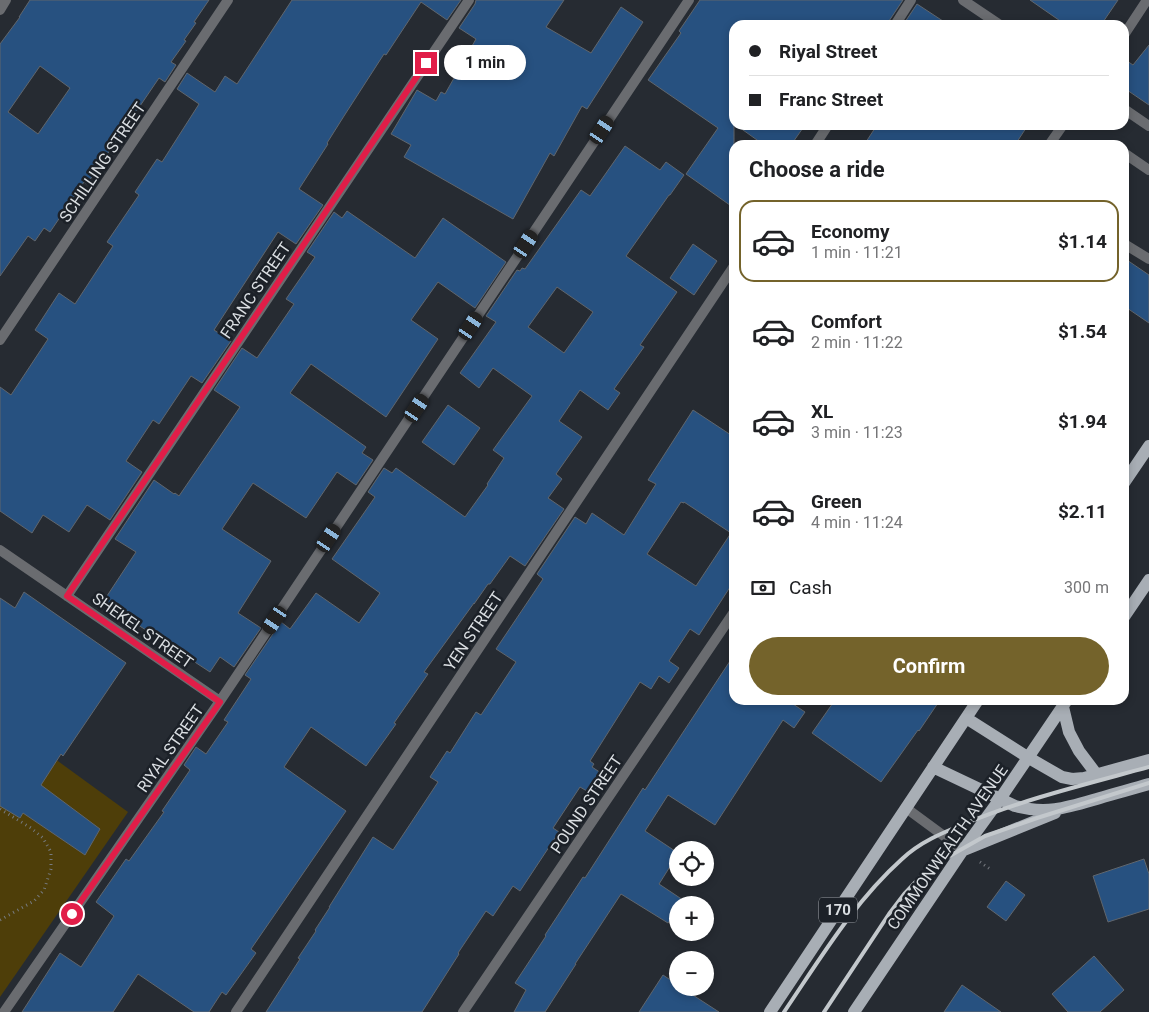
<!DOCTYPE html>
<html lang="en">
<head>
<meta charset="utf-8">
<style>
  :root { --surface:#fff; --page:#f2f2f2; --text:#202124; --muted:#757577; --line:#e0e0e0; --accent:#74632b }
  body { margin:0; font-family:Roboto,sans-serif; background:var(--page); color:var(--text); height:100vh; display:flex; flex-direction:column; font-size:19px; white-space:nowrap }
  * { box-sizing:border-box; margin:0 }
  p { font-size:16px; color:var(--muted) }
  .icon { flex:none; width:28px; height:28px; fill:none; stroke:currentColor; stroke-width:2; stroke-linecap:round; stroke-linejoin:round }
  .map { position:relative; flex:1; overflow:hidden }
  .drawer { position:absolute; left:729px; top:140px; width:400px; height:565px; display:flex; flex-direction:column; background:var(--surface); border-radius:15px; box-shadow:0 2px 8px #0003 }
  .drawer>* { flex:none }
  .banner { position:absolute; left:729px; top:20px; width:400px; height:110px; border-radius:15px; box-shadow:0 2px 8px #0003; display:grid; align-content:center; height:110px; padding:0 20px; background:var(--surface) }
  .fabs { position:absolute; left:669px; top:841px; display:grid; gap:10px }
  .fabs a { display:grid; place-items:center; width:45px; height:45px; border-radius:50%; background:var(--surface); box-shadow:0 2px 8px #0003; font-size:25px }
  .end { position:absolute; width:22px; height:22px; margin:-11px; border:6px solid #e11d48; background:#fff; box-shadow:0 0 0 2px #fff }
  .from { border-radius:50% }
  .bubble { position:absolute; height:35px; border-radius:18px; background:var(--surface); box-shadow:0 2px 8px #0003; font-size:16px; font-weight:700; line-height:35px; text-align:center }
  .car { position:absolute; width:15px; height:30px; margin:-15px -8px; border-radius:6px; box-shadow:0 0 4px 1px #0007; background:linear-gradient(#222 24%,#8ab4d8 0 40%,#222 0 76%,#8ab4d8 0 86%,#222 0) }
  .banner b { display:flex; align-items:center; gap:18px; height:48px; font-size:19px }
  .banner b+b { border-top:1px solid var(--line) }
  .banner i { width:12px; height:12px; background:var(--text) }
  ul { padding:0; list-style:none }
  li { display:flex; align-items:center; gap:15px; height:82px; margin:0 10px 8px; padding:0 10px; border:2px solid transparent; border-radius:15px }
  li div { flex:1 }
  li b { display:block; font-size:19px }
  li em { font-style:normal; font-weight:700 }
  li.selected { border-color:var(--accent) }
  li>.icon { width:45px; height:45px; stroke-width:1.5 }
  h2 { padding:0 20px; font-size:22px; line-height:60px }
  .pay { display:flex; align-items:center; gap:12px; height:55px; padding:0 20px; font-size:19px }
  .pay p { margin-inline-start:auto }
  .primary-button { display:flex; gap:10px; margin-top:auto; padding:10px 20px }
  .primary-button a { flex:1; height:58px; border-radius:30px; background:var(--accent); color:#fff; font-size:20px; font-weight:700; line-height:58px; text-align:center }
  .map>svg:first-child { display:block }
  .green { fill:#4e3e09 }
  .building { fill:#275180; stroke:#60666d; fill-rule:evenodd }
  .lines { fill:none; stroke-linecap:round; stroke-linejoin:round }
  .path { stroke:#777b81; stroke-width:3; stroke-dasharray:1 4; stroke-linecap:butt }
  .lane { stroke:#6a6c70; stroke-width:10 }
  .street { stroke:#6a6c70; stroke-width:10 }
  .primary { stroke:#a8aeb5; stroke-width:12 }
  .rail { stroke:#c3c8cc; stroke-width:4 }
  .route { stroke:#e11d48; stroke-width:6 }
  .labels { text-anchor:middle; stroke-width:5; stroke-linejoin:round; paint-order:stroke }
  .shield { fill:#1c2128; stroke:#a1a5aa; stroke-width:1 }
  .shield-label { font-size:15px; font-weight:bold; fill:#dadee2 }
  .street-label { font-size:16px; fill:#dadee2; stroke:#1c2128 }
</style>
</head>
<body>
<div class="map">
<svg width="1149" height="1012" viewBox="0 0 1149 1012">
  <rect width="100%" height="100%" fill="#262b32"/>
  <!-- green -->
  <path class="green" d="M0 719 128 812 0 997Z"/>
  <!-- building -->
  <path class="building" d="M30 0H209L194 22 196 23 184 40 186 41 171 62 176 65 165 82 159 78 87 184 84 182 50 232 44 228 35 241 28 236 0 276V44L20 17H19ZM40 66 70 88 38 134 8 112Z
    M292 0H461L447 20 421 2 386 55 384 54 344 116 327 143 328 144 299 189 323 205 296 244 278 232 214 330 231 341 202 383 191 376 159 424 153 420 126 461 142 472 110 520 87 505 69 532 43 515 32 533 0 511V387L11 395 48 339 35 330 59 293 75 304 113 246 107 242 139 195 135 192 157 159 162 162 199 104 177 89 187 73 215 92 225 76 237 84Z
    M476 0H564L546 27 591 53 621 7 643 22 587 109 582 106 554 156 550 153 513 219 404 157 411 145 391 134 417 90 436 101 441 92 445 94 476 39 459 28 475 4Z
    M700 0H903L889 21 888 25H734V208L686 174 718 128 648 80 681 33 679 31Z
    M1030 0H1118L1101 25H1066Z
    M917 4 949 25H903Z
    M1149 45V105L1124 88V59L1133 65Z
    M736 125H805L791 145H764Z
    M877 125H1028L1015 145H864Z
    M625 146 660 170 666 162 684 175 670 195H669L626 256 677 292 640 345 644 347 614 389 620 393 608 410 580 390 559 421 582 437 556 474 562 479 548 498 564 509 525 566 510 556 490 584H488L474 604V603L424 672 428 674 394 723 396 724 366 766 311 727 284 767 346 811 251 949 256 953 226 995 222 992 209 1012H194L138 974 113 1012H22L60 953 81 967 114 916 96 902 126 859 129 861 164 812 162 811 190 770 184 765 196 747 206 754 228 722 224 720 251 679 245 675 281 622 290 629 316 593 359 623 380 593 332 559 375 497 368 492 384 468 392 473 396 468 465 517 488 485 487 484 504 458 493 450 532 396 493 368 479 388 460 373 496 322 486 316 517 270 520 271 522 268 525 269 581 190 590 196ZM557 287 593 312 564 353 528 327Z
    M347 211 415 258 443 218 506 262 475 308 438 282 411 320 438 339 386 417 311 364 290 393 366 447 362 453 373 460 356 485 337 472 306 518 253 483 222 529 271 561 238 613 261 628 234 667 220 657 210 672 103 602 136 552 115 539 154 480 174 494 175 493 179 496 240 407 214 390 242 348 257 358 294 304 286 299 315 257 307 252 334 212 342 218Z
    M693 244 717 261 694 295 670 278Z
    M1124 258 1149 275V323L1124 306Z
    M448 405 480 428 454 465 422 442Z
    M693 410 734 437V581L699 635 690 629 669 661 679 668 669 683 659 676 651 689 640 682 590 761 594 764 592 767 604 775 592 794 580 787 553 828 559 832 520 891 513 886 493 916 486 911 458 953 459 954 422 1012H266L300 959 298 958 316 931 315 930 330 907H329L373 837 393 850 438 782 430 777 447 751 450 753 476 712 481 715 516 662 496 649 543 579 537 574 575 517 586 524 592 513 624 535 656 484 648 480ZM681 502 684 503V502L731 533 696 586 647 554Z
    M24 592 126 663 63 756 61 754 41 785 100 829 85 855 23 813 20 818 0 806V598L15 608Z
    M734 655V700H796L793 704 805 712 794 728 783 720 715 825 668 795 645 831 678 853V854L659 884 683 900 680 905H678V909L668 923 621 894 575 964H576L545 1012H514L526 990 515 983 546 936 545 935 583 877 585 878 643 788 645 790Z
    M835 700H940L919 731 918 730 881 782 812 733Z
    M1144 859 1149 874V909L1108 922 1093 876Z
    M1006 881 1025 895 1006 921 987 907Z
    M1094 956 1124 990 1100 1012H1068L1052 994Z
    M663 975 678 985V988H682L719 1012H639Z
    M962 985 1001 1012H944Z"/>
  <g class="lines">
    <!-- path -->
    <path class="path" d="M0 809 31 828 43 838 51 852V869L44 890 34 901 0 920
      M980 862 990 869"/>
    <!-- lane -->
    <path class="lane" d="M1124 153 1149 170
      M1124 242 1126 245 1149 259
      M906 808 963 850"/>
    <!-- street -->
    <path class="street" d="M963 0 1000 25
      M0 10 6 0
      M895 25 911 0
      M1124 35 1147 0
      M1124 109 1149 126
      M815 145 828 125
      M1049 145 1063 125
      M0 340 228 0
      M0 550 220 701
      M67 596 469 0
      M4 1012 220 701 689 0
      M236 1012 734 266
      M463 1012 734 612"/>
    <!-- primary -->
    <path class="primary" d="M1124 483 1149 446
      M1124 617 1149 580
      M1063 707 1069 732 1079 751 1097 775
      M966 718 1029 758 1062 777 1072 779 1084 778 1149 760
      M933 767 1015 806C1048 815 1069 807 1100 798 1116 793 1133 789 1149 784
      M964 850 1055 813
      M770 1012 978 700
      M854 1012 963 850 1000 799 1067 700"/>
    <!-- rail -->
    <path class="rail" d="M784 1012C820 959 854 902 902 859 920 842 942 833 964 824 1024 799 1087 784 1149 767
      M824 1012 889 914 905 893 922 875 939 862 985 836 1037 818 1149 783"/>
  </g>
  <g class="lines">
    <!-- route -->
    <path class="route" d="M72 914 220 702 67 596 426 63"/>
  </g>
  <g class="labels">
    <!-- shield labels -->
    <rect class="shield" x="819" y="897.5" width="38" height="25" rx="4"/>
    <g class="shield-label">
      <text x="838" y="915">170</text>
    </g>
    <!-- street labels -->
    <g class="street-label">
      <text transform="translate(102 162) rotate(-56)" y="6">SCHILLING STREET</text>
      <text transform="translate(255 290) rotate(-56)" y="6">FRANC STREET</text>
      <text transform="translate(143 630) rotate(35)" y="6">SHEKEL STREET</text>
      <text transform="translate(473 631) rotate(-56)" y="6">YEN STREET</text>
      <text transform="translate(170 748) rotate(-55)" y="6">RIYAL STREET</text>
      <text transform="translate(586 804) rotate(-56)" y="6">POUND STREET</text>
      <text transform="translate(947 847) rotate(-55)" y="6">COMMONWEALTH AVENUE</text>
    </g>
  </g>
</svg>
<div class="fabs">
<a><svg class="icon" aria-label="locate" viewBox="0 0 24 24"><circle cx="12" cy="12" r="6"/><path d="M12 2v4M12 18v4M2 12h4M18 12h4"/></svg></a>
<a>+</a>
<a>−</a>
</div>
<i class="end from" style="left:72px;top:914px"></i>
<i class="end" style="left:426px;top:63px"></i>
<div class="bubble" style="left:444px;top:45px;width:82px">1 min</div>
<i class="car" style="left:602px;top:130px;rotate:34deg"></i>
<i class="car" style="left:526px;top:244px;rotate:34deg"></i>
<i class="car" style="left:471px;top:326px;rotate:34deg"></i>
<i class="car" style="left:417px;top:408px;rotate:34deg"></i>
<i class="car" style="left:329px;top:538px;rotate:34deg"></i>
<i class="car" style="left:275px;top:620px;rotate:214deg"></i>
<div class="banner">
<b><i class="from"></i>Riyal Street</b>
<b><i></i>Franc Street</b>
</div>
<section class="drawer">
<h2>Choose a ride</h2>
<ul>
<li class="selected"><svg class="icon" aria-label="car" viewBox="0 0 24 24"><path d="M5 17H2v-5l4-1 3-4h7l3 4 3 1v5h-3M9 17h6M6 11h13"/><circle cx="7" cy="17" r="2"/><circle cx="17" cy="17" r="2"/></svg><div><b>Economy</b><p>1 min · 11:21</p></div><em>$1.14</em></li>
<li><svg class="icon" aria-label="car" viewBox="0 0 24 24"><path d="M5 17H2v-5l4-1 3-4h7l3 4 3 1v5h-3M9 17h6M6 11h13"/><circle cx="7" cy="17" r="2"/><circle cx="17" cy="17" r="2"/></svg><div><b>Comfort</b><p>2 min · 11:22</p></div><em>$1.54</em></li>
<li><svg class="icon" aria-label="car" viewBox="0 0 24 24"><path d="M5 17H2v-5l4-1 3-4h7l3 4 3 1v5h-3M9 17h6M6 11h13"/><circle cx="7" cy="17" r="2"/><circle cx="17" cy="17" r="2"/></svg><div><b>XL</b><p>3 min · 11:23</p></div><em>$1.94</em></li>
<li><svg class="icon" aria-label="car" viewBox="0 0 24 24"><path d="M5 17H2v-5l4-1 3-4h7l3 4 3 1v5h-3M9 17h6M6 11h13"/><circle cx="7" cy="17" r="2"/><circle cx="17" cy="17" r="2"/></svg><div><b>Green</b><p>4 min · 11:24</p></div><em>$2.11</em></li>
</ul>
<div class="pay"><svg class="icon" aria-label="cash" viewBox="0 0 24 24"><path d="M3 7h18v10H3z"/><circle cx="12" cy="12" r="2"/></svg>Cash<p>300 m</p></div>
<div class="primary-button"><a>Confirm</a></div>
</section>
</div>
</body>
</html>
